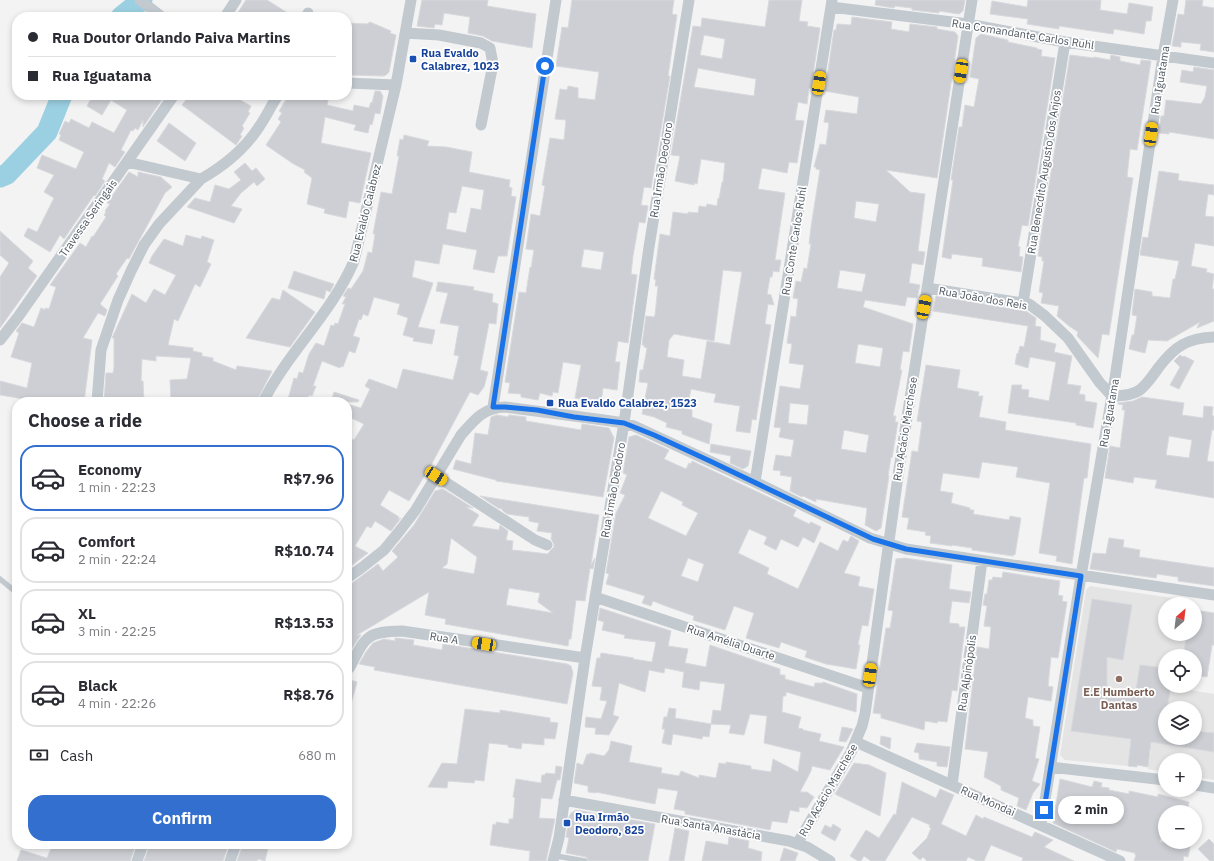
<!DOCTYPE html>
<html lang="en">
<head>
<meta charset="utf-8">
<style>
  :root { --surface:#fff; --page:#f2f2f3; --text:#2b2b33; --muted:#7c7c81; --line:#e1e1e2; --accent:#326fcf }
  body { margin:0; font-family:"IBM Plex Sans",sans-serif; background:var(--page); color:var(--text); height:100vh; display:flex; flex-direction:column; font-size:15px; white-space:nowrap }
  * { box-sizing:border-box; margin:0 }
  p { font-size:13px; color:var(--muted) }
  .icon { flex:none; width:22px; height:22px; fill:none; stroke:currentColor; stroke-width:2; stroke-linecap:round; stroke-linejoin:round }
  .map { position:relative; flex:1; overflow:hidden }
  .panel { position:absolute; left:12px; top:397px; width:340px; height:452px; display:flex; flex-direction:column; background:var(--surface); border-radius:16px; box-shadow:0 2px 6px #0003 }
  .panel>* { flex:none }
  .guide { position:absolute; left:12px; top:12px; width:340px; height:88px; border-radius:16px; box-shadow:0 2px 6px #0003; display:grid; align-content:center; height:88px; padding:0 16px; background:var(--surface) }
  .needle { width:26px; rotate:28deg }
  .fabs { position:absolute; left:1158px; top:597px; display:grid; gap:8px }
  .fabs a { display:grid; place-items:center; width:44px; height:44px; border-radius:50%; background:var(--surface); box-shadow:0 2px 6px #0003; font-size:20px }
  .end { position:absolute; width:18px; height:18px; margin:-9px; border:5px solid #1a73e8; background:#fff; box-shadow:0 0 0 2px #fff }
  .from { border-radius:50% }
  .bubble { position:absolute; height:28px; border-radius:14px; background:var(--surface); box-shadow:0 2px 6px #0003; font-size:13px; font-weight:700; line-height:28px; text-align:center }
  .car { position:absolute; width:12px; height:24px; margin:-12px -6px; border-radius:5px; box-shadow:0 0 3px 1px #0007; background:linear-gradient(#f5c518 24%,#345 0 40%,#f5c518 0 76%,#345 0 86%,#f5c518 0) }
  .guide b { display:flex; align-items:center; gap:14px; height:38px; font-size:15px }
  .guide b+b { border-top:1px solid var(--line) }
  .guide i { width:10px; height:10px; background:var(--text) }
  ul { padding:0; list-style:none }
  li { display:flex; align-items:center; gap:12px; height:66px; margin:0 8px 6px; padding:0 8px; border:2px solid var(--line); border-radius:16px }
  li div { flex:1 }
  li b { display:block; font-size:15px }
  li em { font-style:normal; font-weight:700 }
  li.active { border-color:var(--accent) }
  li>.icon { width:36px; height:36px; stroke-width:1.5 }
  h2 { padding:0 16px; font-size:18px; line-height:48px }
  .pay { display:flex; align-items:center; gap:10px; height:44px; padding:0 16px; font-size:15px }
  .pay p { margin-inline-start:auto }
  .button { display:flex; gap:8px; margin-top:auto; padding:8px 16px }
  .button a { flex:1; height:46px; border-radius:16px; background:var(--accent); color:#fff; font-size:16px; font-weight:700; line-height:46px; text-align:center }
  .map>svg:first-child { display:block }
  .education { fill:#e5e4e4; fill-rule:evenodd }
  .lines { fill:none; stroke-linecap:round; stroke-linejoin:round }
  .river { stroke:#9bd0e2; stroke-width:21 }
  .building { fill:#cdcfd4; stroke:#d7d9dd; fill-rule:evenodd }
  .service { stroke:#c2c9cf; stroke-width:5.5 }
  .minor { stroke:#c2c9cf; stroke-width:11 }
  .route { stroke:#1a73e8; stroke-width:5 }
  .transit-dot { fill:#1a4fb4; stroke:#fff; stroke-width:1.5 }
  .education-dot { fill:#8d6e63; stroke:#fff; stroke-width:1.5 }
  .labels { text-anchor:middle; stroke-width:3.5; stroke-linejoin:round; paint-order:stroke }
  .street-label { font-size:11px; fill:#4c555e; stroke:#fff }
  .transit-label { font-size:11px; font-weight:bold; fill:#164399; stroke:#fff; text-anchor:start }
  .education-label { font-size:11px; font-weight:bold; fill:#785e54; stroke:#fff }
</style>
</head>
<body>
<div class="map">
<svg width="1214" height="861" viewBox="0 0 1214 861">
  <rect width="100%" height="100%" fill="#f4f3f3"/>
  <!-- education -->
  <path class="education" d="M1090 586 1193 601 1192 604H1165V634H1187L1183 656H1165V686H1178L1177 688 1214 694V780L1195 777V760H1165V772L1148 769 1151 750 1130 747 1128 766 1065 760 1060 755 1086 590ZM1165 708H1195V738H1165Z"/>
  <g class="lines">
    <!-- river -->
    <path class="river" d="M121 17 142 0
      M0 177 7 174 47 132 62 95"/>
  </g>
  <!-- building -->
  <path class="building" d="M246 0H267L294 17H235Z
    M422 0H488L487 6 536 14 532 48 492 41 483 36 468 33 470 17 444 13 442 25 435 24 434 28 417 26Z
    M572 0H674L672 14 677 15 668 76H670L651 188 644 187 641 205 648 206 645 223 639 222 633 256 631 274 637 275 628 343 618 341 615 362H620L617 390 603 388 601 403 575 398 581 365 563 362 558 393 553 392 552 396 540 393 538 400 521 397V394L508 393 510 383 505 382 519 292 526 293 530 267 531 268 534 250 526 249 531 214 540 216 545 186 542 185 550 138 564 140 566 120 555 119 560 89 567 90 568 86 578 88V98L595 100 599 72 556 66 562 27 568 28ZM584 249 604 252 601 270 581 267Z
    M769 0H802L799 21 808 22 807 26 820 28 811 88H809L807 104 798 102 795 120 804 121 797 163 789 162 787 173 762 168 758 189 785 193 775 260H781L779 272 773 271 772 277H770L767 294 771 295 774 305 768 304 765 324 771 325 756 420 752 419 750 433 736 431 740 406 714 402 716 394 691 389 687 409 692 410V417L712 424 709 444 682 434V431L666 427 667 423 654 417 642 414 648 383 639 382 640 370H643L647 348 644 347V345H642L646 316 654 317 655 315 658 286H655L656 280 654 279 660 234 670 236 673 212 688 214V212L698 213 699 206 706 207 707 204 717 206 718 198 719 199 722 182H723L725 163 701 159 697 184 694 183V185L675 181 680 156 671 155 693 26 701 27 702 18 765 27ZM704 35 725 39 722 59 700 55ZM698 68 756 79 754 96 694 87ZM723 270 742 272 730 345 707 341 701 379 682 376 684 360 667 357 669 340 674 334 714 341Z
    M876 0H965L963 11 959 14 939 11V13L912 10V8L895 6 894 8 875 5Z
    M1028 0H1101L1100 10 1127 14 1129 3 1153 7 1151 21H1146L1144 34 1114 29 1113 34 1059 26V29L1027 24 1028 19 990 14 992 1 1027 7Z
    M1186 0H1203L1202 6 1214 8V52L1200 50 1201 44 1181 42V47L1172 46 1178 14 1184 15Z
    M852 17 892 22 891 29 909 32 910 24 937 27V29L955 32 958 36 937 178 886 170 910 192 925 194 918 251 925 252 923 265 912 263 909 283 920 285 917 298 907 297 905 306 865 300 863 307 913 324 909 352 903 351 900 370H902L893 416H896L895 422H898L892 458 891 457 888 476H889L881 528 876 531 865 525 867 508 816 499V502L803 496 802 497 790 491 792 477 780 475 781 471 773 470 776 455 791 457 794 440 779 437 781 428 774 427 780 386 800 389 804 365 789 363 792 344 787 343 791 316 796 317 798 299 793 298 796 281 801 282 804 268 807 269 811 244H809L811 227 820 170 816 169V167H814L820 144 826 145 829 123 824 122 826 110 857 114 859 97 825 91 834 30H836L837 24 851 25ZM856 201 879 204 876 222 854 218ZM840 270 866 274 862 292 837 288ZM858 344 883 348 880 367 855 363ZM790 403 809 405 807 425 788 423ZM844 430 869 435 866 453 841 449Z
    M370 22 391 31 390 33 396 35 389 72 386 75 383 76 350 75 351 74 347 73V52H348L350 34 347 33V23L367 24Z
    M981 34 1008 40V42L1037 48V49L1042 50 1041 56 1055 58 1028 226 1022 225 1018 246 1020 247 1019 256 1023 257 1021 272 982 266 983 258 952 254 951 259 942 257 953 180H951L959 127H962L965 105 974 107 979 79 970 77 976 38Z
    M1070 55 1094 58V57L1110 60 1111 55 1120 57V61L1140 65 1141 60 1151 61 1137 150 1130 149 1127 177 1133 178 1109 335 1102 334 1098 358 1077 336 1078 332 1069 326 1057 316 1059 306 1041 303 1043 293 1039 292 1044 261H1042V257L1038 256 1040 241Z
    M1194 67 1214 70V139L1169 132V134L1159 133 1161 116H1164L1166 100 1201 104 1205 97 1207 86 1180 82 1182 70 1193 72Z
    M375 91H380L383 96 380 114 375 113 372 125 370 124 368 133 354 130 356 125 325 117 321 143 371 153 360 203 349 201 346 218 324 213 325 209 307 204 312 178 304 172 305 170 292 163 266 145 281 122 278 119 282 113 279 111 289 95H324L329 96 327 105 353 111 354 105 369 108 371 102 372 103Z
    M93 95H165L143 127V120L138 130 135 128 133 131 131 130 121 150 125 152 115 167 109 163 102 179 105 181 95 196 94 195 64 239 60 235 50 252 24 236 28 228 37 232 54 198 44 192 54 175 37 168 42 155 76 169 84 152 59 140 61 135 59 134 65 121 69 123 71 119 89 128 92 122 114 133 127 110 111 100 102 115 87 106Z
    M190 95H231L251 106 248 112 250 113 242 126 244 128 240 135 242 136 236 145 182 105Z
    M169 123 196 143 185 161 157 141Z
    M404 135 429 141 427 146 446 147 472 152 469 172 510 180 509 187 512 188 511 196 516 197 507 256H498L494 273 473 269 477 250 443 244 439 264 415 260 412 277 433 283 418 327 435 330 432 344 413 341 414 338 403 335 408 318 397 314 400 304 374 297 368 316 363 314 361 320 359 319 353 336 360 338 355 353 349 351 343 367 341 366 340 368 322 361 313 386H316L312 396 309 395 307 402H297L288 399 294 378 297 379 299 372 303 373 309 354 316 343 324 346 331 325 334 326 335 323 338 324 345 304H342L346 297 343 296 348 288 351 289 363 271 368 252 372 253 375 234H373L381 192 392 194 399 156H397L400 139 403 140ZM462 186 484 190 481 210 471 208 466 233 446 229 449 212 456 213Z
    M245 163 252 171 256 168 265 179 257 186 254 182 241 193 231 206 242 209 234 223 187 207 195 198 210 202 215 185 229 189 241 180 234 172Z
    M1159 171 1179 174 1178 180 1182 181 1214 185V195L1208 194 1205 216 1214 217V246L1195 243 1191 266 1207 269 1206 272 1214 274 1212 289H1214V321L1197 328 1200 322 1167 341 1148 340 1145 353 1129 349 1132 335H1134L1137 316 1132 315 1135 289 1152 292V296L1170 298 1173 279H1175L1179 261 1140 255 1143 237 1148 238Z
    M129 172 138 177V172L161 177 172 187 165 193 131 255 129 259 127 258 116 274 118 276 100 304 107 310 105 316 98 313 83 338 92 340 84 402H42L0 395V381L27 388 32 363 11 357 19 333 16 331 22 323 34 327 41 308 45 310V308L49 309 56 287 50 285 80 243 86 247 92 236 93 237 106 217 104 215 106 212 105 211 110 204 107 203Z
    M0 231 33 261 28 268 37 276 0 328V277L9 263 0 255Z
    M186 235 201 239 202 236 214 240 207 262 211 264 200 287 195 284 178 321 174 319 168 345 193 348V351L202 353V356L213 358V361L236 370 237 366 272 371 256 402H171L170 380 187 379 191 358 156 356V361L142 359 141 381H143L144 402H104L106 373H113L114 368V338H112L132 294 146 303 154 289 165 295 176 275 149 263 152 256 164 239 183 246Z
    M294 271 318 279 334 284 330 292 326 290 324 299 288 288Z
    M438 282 474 287 473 290 493 294 492 302 498 304 496 324 489 323 480 370 488 372 484 387 478 395 470 392 430 467 409 501 389 490 380 505 399 517 398 520 401 518 391 531 375 521 371 528 367 526 355 546 368 553 347 569V438L354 440 364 424 347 416V404L361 408 370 389 365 386 369 379 397 389 403 369 453 380 459 356 454 355 459 326 440 323 448 293 436 291Z
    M283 290 315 312 290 347 246 338 272 298 280 300Z
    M936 296 1026 311 1036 318 1035 326 1041 327 1040 340 1056 344 1054 352 1072 356 1067 384 1081 386 1079 394 1085 395V401L1097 403 1093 428 1076 425V423L1008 413 1012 385H1022L1021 389 1029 390 1028 397 1049 401 1056 362 1030 357 1028 368 1015 364 1017 353 1018 354 1020 346 1024 347 1028 326 933 311Z
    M1180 355 1183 357 1184 356 1194 361 1179 389 1170 385 1180 367 1174 361Z
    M926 365 960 370 957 388 979 392 978 396H983L979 417 1006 422 1005 430 1091 444 1087 478H1084L1083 485 1072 564 1056 561 1057 556 1039 553 1050 483 1016 477 1018 467 982 462 979 478 943 473 940 491 953 493 951 503 970 508V510H974L973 514 1009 520 1010 516 1021 518 1015 555 1014 554 1013 556 972 550V548L952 545V546L930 543 931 536 925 535 926 532 907 529 909 518 902 517 912 451 918 452 922 422 917 421Z
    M334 392 359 400 358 402H331Z
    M1142 397 1184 403 1182 415 1203 418 1204 406 1213 407 1212 416H1214V430H1212L1207 461 1214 462V498L1155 488 1157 480 1134 477 1133 483 1105 478 1110 446 1120 448 1125 410H1122L1123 405 1118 404V403L1133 401ZM1169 436 1192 440 1189 458 1166 455Z
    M497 415 508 417 509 415 526 417V421L581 430 582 424 609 428 614 438 603 497 496 481V480L453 469 456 460 471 464 475 433 488 435 491 417Z
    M636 435 669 450 664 459 686 469 689 463 691 464 692 461 796 510 793 516 809 524 811 522 821 527 814 543 803 537 798 547 781 539 776 550 764 544 767 537 749 529 738 553 769 568 767 574 798 589 820 542 838 551 843 540 848 542 851 536 859 541 844 573 860 577 858 586 874 589 868 626 862 625 858 645H860L856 669 826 664 805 657 807 651 781 642 779 648 746 638 754 613 734 606 725 630 693 620 694 616 663 605 653 601 651 606 642 603 645 596 606 584 609 574 606 573 616 513 625 495 620 493 627 475 623 473 629 437ZM661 491 683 502 682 505 698 513 686 536 648 518ZM688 558 704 564 698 582 681 576Z
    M711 444 751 451 748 466 743 469 730 463 731 456 710 452Z
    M443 489 473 508 466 507 479 515 472 526 499 530 500 525 508 531 506 540 513 541 512 550 522 551 548 554 549 552 554 547V544L551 539 552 533 537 531 539 523 529 521V517L507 514 502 510V509L498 508 480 496 599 515 591 564V565L595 558 593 569 590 568 585 601 576 600 571 639H569L568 646 445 624 446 619 425 615 429 592 357 635H361L354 645 347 658V585L351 584 378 564 383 571 398 557 392 551 414 525 435 491ZM451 538 477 557 474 574 442 568 447 564ZM509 588 540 593 538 602 553 613 506 605Z
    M1109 538 1124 540 1123 547 1140 550 1139 557 1214 568V586L1178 581V577L1157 574 1156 578 1090 569 1093 553 1106 554Z
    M905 558 952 565 949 589 971 592 969 603 952 601 949 623 959 624V627H965L957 691 952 690 947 722 938 721 937 723 925 721 924 730 881 718V714L873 713 886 628H890L893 611 888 610 896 559Z
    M1003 572 1060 581 1058 595 1063 596 1062 601 1067 602 1058 658 1051 657 1048 686 1053 687 1051 701 1028 697 1025 718 1033 720V726L1040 727 1035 758 1039 759 1032 781 1040 784 1033 793 1026 810 1017 806 1019 798 1001 790V786L984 777 988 752 965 749 977 647 989 649 991 627 984 626 987 606 983 605 985 594H987L989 580H992L993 577 1002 578Z
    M1092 599 1132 605 1123 660 1107 657V692L1135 696 1140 665 1165 668V686H1171L1167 708H1165V724L1163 738H1195V731L1214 733V752L1151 742 1148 767 1137 765V767L1128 766 1131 739 1071 731Z
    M600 608 671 631 668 646 688 649 685 663 706 667 710 645 780 669V675H785V679L814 687 815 683H823V682L857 694 856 712 786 692V696H783L782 712 801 717 798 728 803 729V730L821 734 819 741 844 747 830 770 812 766 811 771 800 792H807L814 797 807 808 799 807V812L790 810 787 823 772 821 770 830 685 814V811L674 809 678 791 658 788 655 804 596 792V793L588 792V786L574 783 577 763 583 765 587 754 589 755 590 753 604 756 609 750 611 741 632 746 629 762 662 768 661 773 679 776 681 771 699 778V775L716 778 719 763 726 764V762L751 766V769L771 772 773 759 798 772 801 752 764 743 767 716 750 714 744 735 729 733 731 725 711 724 713 710 721 711 725 684 700 681 699 690 682 687 684 672 665 668 664 673 649 670 645 692 619 683 613 715 619 717 609 735 595 734 596 728 585 727 586 717 601 719 607 701 600 700 602 687 592 686 597 658H600L601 653 634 658 633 659 652 662 656 642 624 638 625 635 602 630 604 622 598 620Z
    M1195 610 1214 613V645H1212L1207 677 1195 675V656H1183L1187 634H1195Z
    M395 638 414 640 413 645 442 650 443 644 567 664 571 666 573 673 567 704 374 670 375 667 359 664 366 652 373 643 384 639 395 641Z
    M347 679 357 682 350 708H347Z
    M669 708 676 709 675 718 711 724 709 737 703 736 702 739 673 734 671 745 662 743 665 729H662L664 717H667Z
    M465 709 500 713V710L550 718V722L558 723 555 739 544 738V745L522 743 521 749 508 747V745L489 743 484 781 475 780 474 783 448 781 447 788 428 787 442 763 457 764Z
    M842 727 853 729 846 742 839 741Z
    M881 736 891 738 890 749 880 744Z
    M917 743 950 747 947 767 937 766V762L919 759V753L914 752Z
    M854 763 869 765 886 773 880 816 835 794Z
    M556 766 562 767 560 780H557L552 799 541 798 539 818 555 819 546 861H529L530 851 490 845 493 824 496 825V822L509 824V819H513L515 798 513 797 516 779 541 783 542 775H545L546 773 555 774Z
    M1060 779 1092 787 1094 781 1102 783 1101 787 1109 788V790L1129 794V791L1158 797V794L1189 802 1187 812H1165V821H1163L1160 842H1191L1188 857 1184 856 1183 861H1134L1136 855H1135V853L1117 849 1116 852 1053 823Z
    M902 782 936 798 940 789 954 795 941 824 966 836 976 815 983 819 984 817 1032 837 1035 832 1053 840 1044 847 1074 861H1022L1023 858 991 845 984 861H977L968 857 966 861H927L923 857 920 860 912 853 927 838 931 828 929 827 930 825 912 817 885 861H871L864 856 861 861H858L850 856 866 830 879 838 894 814 896 815Z
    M576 810 655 824 648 861H589L586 857 566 853 569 838 566 837 569 817 571 813Z
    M833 824 841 829 835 841 821 833 825 825 831 828Z
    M675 828 689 831 684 861H669Z
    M729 837 749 841 748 848 762 852 761 861H702L706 841 728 845Z
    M1209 839 1214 844V861H1210L1198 849Z
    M53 844H136L130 861H17L21 850 47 858Z
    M150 844H224L228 846 223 861H144Z
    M252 844H269L265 861 258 859 257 861H237L242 847 250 849Z
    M784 848 798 853 795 861H780Z"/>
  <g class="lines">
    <!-- service -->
    <path class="service" d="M0 579 17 593
      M556 856 585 861"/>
    <!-- minor -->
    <path class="minor" d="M140 0 162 17
      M831 7 968 24 1065 42 1214 63
      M225 17 236 0
      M306 17 308 13
      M405 33 439 35 481 43 490 48 493 64 481 125
      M347 83 396 85
      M127 162 201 179C224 166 244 150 259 127 266 117 271 106 278 95
      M927 288 1029 304 1045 316 1068 338 1100 383 1112 396C1121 396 1134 395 1141 389 1148 383 1154 374 1159 367 1175 346 1188 338 1214 337
      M1023 303 1065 42
      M0 340 18 317 174 95
      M97 402 101 350 118 300 131 271 144 245 159 224 201 179
      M263 402C288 352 332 313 354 261L396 85 411 0
      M493 407 556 0
      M436 476 535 540 547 545
      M755 482 832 0
      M347 578 360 569 384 550 398 533 415 511 461 435C475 419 483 408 505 407L604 420 624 423 634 426 755 482 870 538 906 549 1214 595
      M595 597 868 688
      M347 670 350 667C366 636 366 632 402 631L585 658
      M856 742 1120 861
      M1050 767 1165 780
      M952 785 982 561
      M1195 785 1214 788
      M564 800 789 841 807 847 830 861
      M1041 825 1081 576 1115 378 1163 56 1173 0
      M797 844 851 752 862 726 865 714 899 469 972 0
      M137 861 143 844
      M230 861 236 844
      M553 861 559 838 585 658 624 423 649 247 689 0"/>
  </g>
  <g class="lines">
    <!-- route -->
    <path class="route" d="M545 66 493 407H505L537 410 574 417 624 423 654 435 712 462 873 539 906 549 1081 576 1044 810"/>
  </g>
  <!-- markers -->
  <g class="transit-dot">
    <rect x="409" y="55" width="8" height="8" rx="2"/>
    <rect x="546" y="399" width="8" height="8" rx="2"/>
    <rect x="563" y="819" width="8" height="8" rx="2"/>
  </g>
  <circle class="education-dot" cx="1119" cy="679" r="4"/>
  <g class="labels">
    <!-- street labels -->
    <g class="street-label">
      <text transform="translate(1023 34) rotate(9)" y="4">Rua Comandante Carlos Ruhl</text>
      <text transform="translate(1160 80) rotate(-81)" y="4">Rua Iguatama</text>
      <text transform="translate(661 170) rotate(-81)" y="4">Rua Irmão Deodoro</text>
      <text transform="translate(1044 172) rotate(-81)" y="4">Rua Benecdito Augusto dos Anjos</text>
      <text transform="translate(365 213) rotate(-76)" y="4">Rua Evaldo Calabrez</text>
      <text transform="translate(88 218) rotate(-55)" y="4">Travessa Seringais</text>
      <text transform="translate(794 241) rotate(-81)" y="4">Rua Conte Carlos Ruhl</text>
      <text transform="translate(983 298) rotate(10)" y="4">Rua João dos Reis</text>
      <text transform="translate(1109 413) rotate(-80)" y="4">Rua Iguatama</text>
      <text transform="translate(905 429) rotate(-81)" y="4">Rua Acácio Marchese</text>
      <text transform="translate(613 490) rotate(-80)" y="4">Rua Irmão Deodoro</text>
      <text transform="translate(444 638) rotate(9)" y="4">Rua A</text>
      <text transform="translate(731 642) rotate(18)" y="4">Rua Amélia Duarte</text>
      <text transform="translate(967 673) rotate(-82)" y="4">Rua Alpinópolis</text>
      <text transform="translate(828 790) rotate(-60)" y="4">Rua Acácio Marchese</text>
      <text transform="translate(988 801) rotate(24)" y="4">Rua Mondai</text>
      <text transform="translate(711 827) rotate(10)" y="4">Rua Santa Anastácia</text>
    </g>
    <!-- transit labels -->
    <g class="transit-label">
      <text x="421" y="57">Rua Evaldo<tspan x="421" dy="13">Calabrez, 1023</tspan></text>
      <text x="558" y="407">Rua Evaldo Calabrez, 1523</text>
      <text x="575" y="821">Rua Irmão<tspan x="575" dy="13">Deodoro, 825</tspan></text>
    </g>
    <!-- education labels -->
    <g class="education-label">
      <text x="1119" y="696">E.E Humberto<tspan x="1119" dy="13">Dantas</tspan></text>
    </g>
  </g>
</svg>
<div class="fabs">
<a><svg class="needle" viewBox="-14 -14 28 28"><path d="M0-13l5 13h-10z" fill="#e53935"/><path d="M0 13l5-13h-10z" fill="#7c7c81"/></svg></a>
<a><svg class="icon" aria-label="locate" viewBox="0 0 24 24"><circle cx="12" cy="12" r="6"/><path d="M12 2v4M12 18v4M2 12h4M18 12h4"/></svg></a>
<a><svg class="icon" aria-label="layers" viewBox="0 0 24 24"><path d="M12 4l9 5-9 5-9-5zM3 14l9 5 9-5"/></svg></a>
<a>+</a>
<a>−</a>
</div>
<i class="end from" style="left:545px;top:66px"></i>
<i class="end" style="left:1044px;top:810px"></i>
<div class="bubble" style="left:1058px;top:796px;width:66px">2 min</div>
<i class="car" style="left:961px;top:71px;rotate:189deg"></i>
<i class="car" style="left:819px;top:83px;rotate:9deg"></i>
<i class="car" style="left:1151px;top:134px;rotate:8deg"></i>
<i class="car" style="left:924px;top:307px;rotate:11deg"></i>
<i class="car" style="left:436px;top:476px;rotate:123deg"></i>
<i class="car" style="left:484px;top:644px;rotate:279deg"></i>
<i class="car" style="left:870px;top:675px;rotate:8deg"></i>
<div class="guide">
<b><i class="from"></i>Rua Doutor Orlando Paiva Martins</b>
<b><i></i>Rua Iguatama</b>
</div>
<section class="panel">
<h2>Choose a ride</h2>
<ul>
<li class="active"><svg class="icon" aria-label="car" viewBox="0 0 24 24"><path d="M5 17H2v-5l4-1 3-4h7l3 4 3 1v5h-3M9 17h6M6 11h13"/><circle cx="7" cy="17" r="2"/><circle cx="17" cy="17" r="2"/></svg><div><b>Economy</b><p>1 min · 22:23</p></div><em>R$7.96</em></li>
<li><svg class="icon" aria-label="car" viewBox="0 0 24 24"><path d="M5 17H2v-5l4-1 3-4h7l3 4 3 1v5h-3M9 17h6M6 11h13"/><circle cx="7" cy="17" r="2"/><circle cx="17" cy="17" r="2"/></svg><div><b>Comfort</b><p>2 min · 22:24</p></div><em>R$10.74</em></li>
<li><svg class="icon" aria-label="car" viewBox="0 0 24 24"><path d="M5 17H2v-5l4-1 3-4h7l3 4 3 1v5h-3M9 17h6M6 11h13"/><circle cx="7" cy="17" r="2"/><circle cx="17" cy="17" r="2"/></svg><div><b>XL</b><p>3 min · 22:25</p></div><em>R$13.53</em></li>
<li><svg class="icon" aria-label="car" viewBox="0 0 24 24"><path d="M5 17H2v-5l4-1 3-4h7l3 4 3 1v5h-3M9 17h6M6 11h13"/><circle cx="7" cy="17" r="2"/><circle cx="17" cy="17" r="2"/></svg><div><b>Black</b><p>4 min · 22:26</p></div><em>R$8.76</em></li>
</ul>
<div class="pay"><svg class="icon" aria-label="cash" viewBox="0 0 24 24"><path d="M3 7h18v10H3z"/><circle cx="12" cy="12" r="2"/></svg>Cash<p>680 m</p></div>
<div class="button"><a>Confirm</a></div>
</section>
</div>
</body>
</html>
